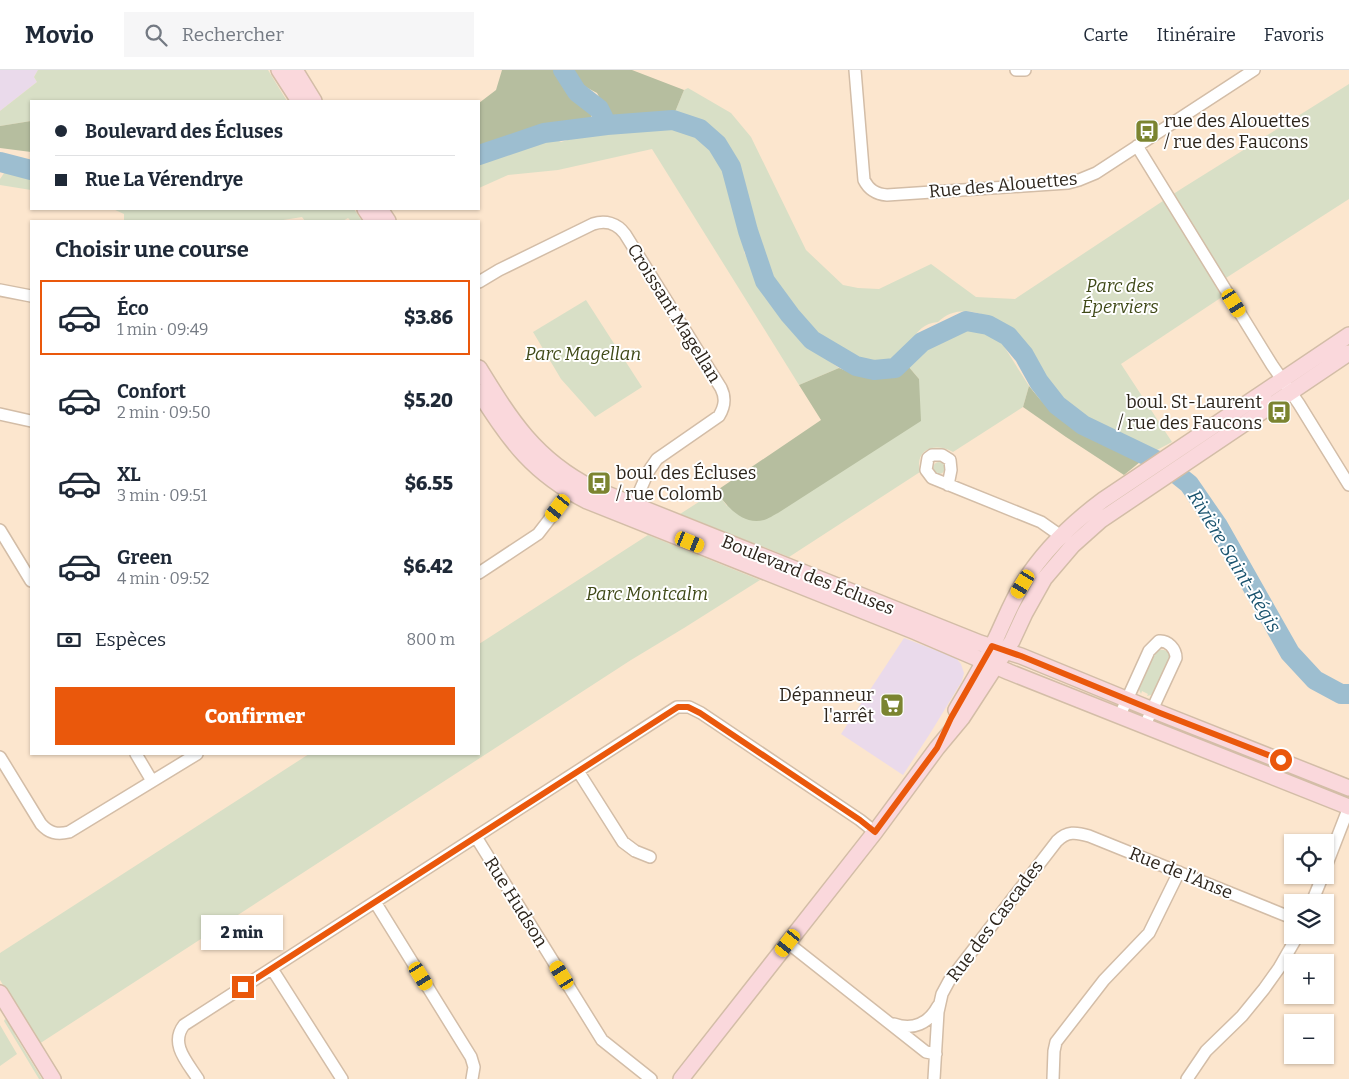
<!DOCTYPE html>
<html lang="fr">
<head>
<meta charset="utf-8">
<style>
  :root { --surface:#fff; --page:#f6f6f7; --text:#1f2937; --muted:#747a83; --line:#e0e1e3; --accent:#ea580c }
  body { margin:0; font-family:Bitter,serif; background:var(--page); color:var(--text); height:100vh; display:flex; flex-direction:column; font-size:19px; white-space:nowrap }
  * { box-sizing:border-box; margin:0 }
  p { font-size:16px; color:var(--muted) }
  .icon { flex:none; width:28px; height:28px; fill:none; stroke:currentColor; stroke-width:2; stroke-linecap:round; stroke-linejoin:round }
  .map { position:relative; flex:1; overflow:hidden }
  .sheet { position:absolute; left:30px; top:150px; width:450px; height:535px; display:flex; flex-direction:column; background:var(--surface); border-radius:0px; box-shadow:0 1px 4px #0004 }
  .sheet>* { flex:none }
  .banner { position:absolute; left:30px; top:30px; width:450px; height:110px; border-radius:0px; box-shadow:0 1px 4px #0004; display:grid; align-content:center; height:110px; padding:0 25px; background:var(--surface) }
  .buttons { position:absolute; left:1284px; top:764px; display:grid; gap:10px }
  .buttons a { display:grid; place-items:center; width:50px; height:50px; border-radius:0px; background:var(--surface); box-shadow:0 1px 4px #0004; font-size:25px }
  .end { position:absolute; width:22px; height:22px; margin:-11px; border:6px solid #ea580c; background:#fff; box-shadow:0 0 0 2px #fff }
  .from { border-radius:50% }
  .bubble { position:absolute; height:35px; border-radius:0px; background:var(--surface); box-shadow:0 1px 4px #0004; font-size:16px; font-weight:800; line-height:35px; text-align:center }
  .car { position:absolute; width:15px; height:30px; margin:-15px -8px; border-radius:6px; box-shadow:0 0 4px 1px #0007; background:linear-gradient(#f5c518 24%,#345 0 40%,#f5c518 0 76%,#345 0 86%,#f5c518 0) }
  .banner b { display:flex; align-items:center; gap:18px; height:48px; font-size:19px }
  .banner b+b { border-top:1px solid var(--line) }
  .banner i { width:12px; height:12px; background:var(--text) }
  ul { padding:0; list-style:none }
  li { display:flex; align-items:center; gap:15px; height:75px; margin:0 10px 8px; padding:0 15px; border:2px solid transparent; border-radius:0px }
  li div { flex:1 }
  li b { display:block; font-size:19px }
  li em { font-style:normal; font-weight:800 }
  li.selected { border-color:var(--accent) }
  li>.icon { width:45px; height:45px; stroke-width:1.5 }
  h2 { padding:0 25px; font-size:22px; line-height:60px }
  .pay { display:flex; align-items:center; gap:12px; height:55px; padding:0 25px; font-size:19px }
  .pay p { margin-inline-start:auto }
  .button { display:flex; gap:10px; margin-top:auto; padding:10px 25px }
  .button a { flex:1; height:58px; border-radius:0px; background:var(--accent); color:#fff; font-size:20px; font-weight:800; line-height:58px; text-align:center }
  header { display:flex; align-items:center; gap:30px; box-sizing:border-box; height:70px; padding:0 25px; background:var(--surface); border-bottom:1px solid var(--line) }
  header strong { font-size:24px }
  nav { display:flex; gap:28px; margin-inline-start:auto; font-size:18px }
  .search { width:350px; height:45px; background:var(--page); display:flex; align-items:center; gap:12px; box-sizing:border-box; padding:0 18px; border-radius:0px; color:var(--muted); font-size:19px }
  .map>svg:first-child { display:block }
  .commercial { fill:#eadaeb }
  .green { fill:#d8dfc6 }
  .forest { fill:#b6be9f }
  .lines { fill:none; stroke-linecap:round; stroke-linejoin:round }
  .river { stroke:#9dbed0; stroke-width:20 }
  .street-casing { stroke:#d3bda7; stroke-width:14 }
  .secondary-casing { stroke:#d3bda7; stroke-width:18 }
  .street { stroke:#fff; stroke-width:11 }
  .secondary { stroke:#fad8dc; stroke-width:15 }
  .route { stroke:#ea580c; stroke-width:6 }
  .labels { text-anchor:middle; stroke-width:4; stroke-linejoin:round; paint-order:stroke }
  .poi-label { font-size:18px; fill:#2d251c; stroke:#fff; text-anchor:start }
  .street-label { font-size:18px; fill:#2d251c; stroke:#fff }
  .park-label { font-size:18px; font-style:italic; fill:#3f4917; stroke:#fff }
  .water-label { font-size:19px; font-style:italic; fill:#19536e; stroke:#fff }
</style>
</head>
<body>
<header>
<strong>Movio</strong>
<div class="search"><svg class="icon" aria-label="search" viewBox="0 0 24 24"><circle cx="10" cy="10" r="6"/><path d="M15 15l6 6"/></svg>Rechercher</div>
<nav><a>Carte</a><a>Itinéraire</a><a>Favoris</a></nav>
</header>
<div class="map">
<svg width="1349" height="1009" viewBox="0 0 1349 1009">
  <rect width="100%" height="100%" fill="#fce6ce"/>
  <!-- commercial -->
  <path class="commercial" d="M0 0H38L34 7 37 12 0 41Z
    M904 568 956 588 961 594 964 603 962 611 931 662 903 705 841 664Z"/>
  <!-- green -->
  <path class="green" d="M38 0H268L287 31H31V51L0 56V41L37 12 34 7Z
    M1349 14V129L1215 215 1222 227 1121 294 1172 372 1155 381C1123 368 1093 354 1066 331 1055 321 1045 309 1037 296 1032 289 1029 279 1024 273 1006 250 962 227 938 252 910 254 911 286 891 293 887 294 880 294 876 294 860 295 856 285 843 279 832 274 821 271 812 264 804 258 805 252 801 245 791 228 772 215 764 197 759 187 758 175 755 164 747 129 741 85 712 60 702 51 688 47 675 42L684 20 688 18 731 43 751 67 806 180 843 215 858 218 879 219 931 194 976 227 1015 229 1181 119Z
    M655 56 675 58 703 68 712 75 719 84 727 99 731 116 734 139 746 172 744 182 747 188 754 197 759 209 783 246 808 273 822 282 829 291 839 298 799 315 652 79 558 100 508 105 479 118V92L509 79 527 75 541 67 549 66 561 72 590 63Z
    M9 96 31 98V120L0 115V109Z
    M113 139H354L362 151H351L348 148 343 151H305L302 147 277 151H124V144Z
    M586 230 642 317 595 347 561 309 533 262Z
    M966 260 987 262 1000 270 1029 316 1023 337 953 382C935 372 914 379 920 402L789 487 680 444 716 421 727 436 919 309 908 296C927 279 940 267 966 260Z
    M933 398a6 6 0 1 1 12 0a6 6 0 1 1-12 0Z
    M648 465 760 510 684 558 631 590 39 974 0 910V883L309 684H479V574Z
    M1159 580C1166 579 1169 582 1171 588L1154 622 1151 625 1147 626 1148 624 1142 621 1141 624 1138 617 1156 582Z
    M5 949C11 952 14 959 15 965L42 1009H39L4 951Z
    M0 955 17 984 0 996Z"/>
  <!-- forest -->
  <path class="forest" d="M502 0H554L569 23 591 45 593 55C572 56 551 57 530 62 513 66 497 76 479 79V33L496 20Z
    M573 0H632L684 20 675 42 610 47 597 23 582 15Z
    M31 51V82L0 78V56Z
    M908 296 919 309 921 351 778 443C774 445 768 449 764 450 742 456 726 435 716 421L821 350 799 315 839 298 857 305 888 306Z
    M1029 316C1060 357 1096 370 1140 392L1124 405 1066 367 1023 337Z"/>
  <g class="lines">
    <!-- river -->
    <path class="river" d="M563 0 577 22 599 39 607 55 673 50 700 59 717 74 731 97 748 161 765 211 790 245 812 270 856 296 874 300 895 298 922 272 966 251 988 255 1008 266 1024 285 1039 312 1057 335 1083 355 1164 394 1189 414 1218 456 1290 583 1315 610 1341 624H1349
      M479 85 544 63 607 55
      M0 92 31 100"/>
    <!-- street casing -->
    <g class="street-casing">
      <path id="street" d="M855 0 864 110C869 120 876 124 887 125L1068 113 1079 110 1096 103 1254 0
        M1016 0H1025
        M1137 76 1272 295 1299 334 1349 415
        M479 212 499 200 593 154C605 150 617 153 625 164L721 318C726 328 725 336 719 346L657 389 648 402 631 441
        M0 220 31 226
        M0 344 31 351
        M948 415 951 400 950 390 942 385H932L928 388 926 400 932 408 1041 452 1061 466
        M0 460 31 511
        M479 503 538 464 562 433 572 415
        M1120 645 1149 581 1159 571C1168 570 1176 579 1176 588L1145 655
        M136 684 152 711
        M0 687 41 754C49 763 57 765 69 762L197 684
        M578 701 623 772 635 781 650 787
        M476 767 602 970 651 1009
        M1325 799 1349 737
        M375 832 471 987 474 997 472 1009
        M1312 832 1323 805
        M788 873 926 982 936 984
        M272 899 342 1009
        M894 954C913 961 929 953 938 936
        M198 1009C188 993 169 974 184 955L677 637H689L701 643 860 750 875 762
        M934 1009 938 942 942 924 949 911 1057 771C1067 761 1076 762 1089 766L1292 848
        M1053 1009 1054 981 1056 972 1104 910 1149 863 1179 802
        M1187 1009 1206 981 1242 946 1264 919 1279 898 1298 865"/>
    </g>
    <!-- secondary casing -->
    <g class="secondary-casing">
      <path id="secondary" d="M279 0 299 31
        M295 0 314 31
        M365 139 373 151
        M380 139 388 151
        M479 298C511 350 535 389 592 418L980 573 1021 586 1160 643 1349 718
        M479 322C510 372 534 404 587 431L916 562 1009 602 1349 737
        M956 640C970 616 985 592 997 566 1005 549 1012 531 1022 515 1043 481 1072 453 1103 430L1349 265
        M0 923 53 1009
        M681 1009 875 762 937 678 962 648 1012 571 1025 543 1044 509 1073 475 1101 450 1349 283"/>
    </g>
    <!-- street -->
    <use href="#street" class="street"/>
    <!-- secondary -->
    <use href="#secondary" class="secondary"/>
  </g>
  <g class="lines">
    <!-- route -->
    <path class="route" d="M243 917 678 637H688L700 643 860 750 875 762 937 678 951 648 992 576 1021 586 1160 643 1281 690"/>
  </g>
  <!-- icons -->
  <defs>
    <g id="bus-square" transform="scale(1.25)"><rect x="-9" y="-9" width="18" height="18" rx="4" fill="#7b8430" stroke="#fff"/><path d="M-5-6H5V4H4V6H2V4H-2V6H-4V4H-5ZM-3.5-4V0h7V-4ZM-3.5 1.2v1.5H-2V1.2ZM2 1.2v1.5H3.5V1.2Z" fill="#fff"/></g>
    <g id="supermarket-square" transform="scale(1.25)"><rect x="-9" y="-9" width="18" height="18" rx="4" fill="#7b8430" stroke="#fff"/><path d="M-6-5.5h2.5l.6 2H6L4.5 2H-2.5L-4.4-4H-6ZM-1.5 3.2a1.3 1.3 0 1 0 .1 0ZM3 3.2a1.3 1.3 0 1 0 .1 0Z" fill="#fff"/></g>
  </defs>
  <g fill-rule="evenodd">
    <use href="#bus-square" x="1147" y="61"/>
    <use href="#bus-square" x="1279" y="342"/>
    <use href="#bus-square" x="599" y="413"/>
    <use href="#supermarket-square" x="892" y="635"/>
  </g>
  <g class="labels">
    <!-- poi labels -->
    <g class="poi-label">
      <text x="1164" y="57">rue des Alouettes<tspan x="1164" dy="21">/ rue des Faucons</tspan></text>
      <text x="1262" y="338" text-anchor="end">boul. St-Laurent<tspan x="1262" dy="21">/ rue des Faucons</tspan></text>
      <text x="616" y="409">boul. des Écluses<tspan x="616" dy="21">/ rue Colomb</tspan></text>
      <text x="874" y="631" text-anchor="end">Dépanneur<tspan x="874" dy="21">l'arrêt</tspan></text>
    </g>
    <!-- street labels -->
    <g class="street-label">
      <text transform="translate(1003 115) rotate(-5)" y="6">Rue des Alouettes</text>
      <text transform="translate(674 243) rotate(58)" y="6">Croissant Magellan</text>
      <text transform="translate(808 505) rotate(22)" y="6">Boulevard des Écluses</text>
      <text transform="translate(1181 803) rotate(22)" y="6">Rue de l'Anse</text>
      <text transform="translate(516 832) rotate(58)" y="6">Rue Hudson</text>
      <text transform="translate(995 851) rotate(-53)" y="6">Rue des Cascades</text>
    </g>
    <!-- park labels -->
    <g class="park-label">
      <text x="1120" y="222">Parc des<tspan x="1120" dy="21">Éperviers</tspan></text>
      <text x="583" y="290">Parc Magellan</text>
      <text x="647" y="530">Parc Montcalm</text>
    </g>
    <!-- water labels -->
    <g class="water-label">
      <text transform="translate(1235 491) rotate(59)" y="7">Rivière Saint-Régis</text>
    </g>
  </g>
</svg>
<div class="buttons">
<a><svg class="icon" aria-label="locate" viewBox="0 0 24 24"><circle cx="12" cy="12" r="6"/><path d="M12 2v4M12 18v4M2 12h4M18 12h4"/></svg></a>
<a><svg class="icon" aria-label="layers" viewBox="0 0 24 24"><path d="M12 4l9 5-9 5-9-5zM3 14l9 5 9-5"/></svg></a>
<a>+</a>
<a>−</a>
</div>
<i class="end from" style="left:1281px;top:690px"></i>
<i class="end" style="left:243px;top:917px"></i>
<div class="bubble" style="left:201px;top:845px;width:82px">2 min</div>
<i class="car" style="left:1234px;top:233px;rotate:148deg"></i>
<i class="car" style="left:558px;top:438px;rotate:217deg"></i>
<i class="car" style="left:690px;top:472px;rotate:112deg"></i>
<i class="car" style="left:1023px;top:514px;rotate:211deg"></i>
<i class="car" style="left:788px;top:873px;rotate:218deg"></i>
<i class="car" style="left:562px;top:905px;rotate:328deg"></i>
<i class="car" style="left:421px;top:906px;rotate:148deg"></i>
<div class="banner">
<b><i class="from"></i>Boulevard des Écluses</b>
<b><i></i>Rue La Vérendrye</b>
</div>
<section class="sheet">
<h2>Choisir une course</h2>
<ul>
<li class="selected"><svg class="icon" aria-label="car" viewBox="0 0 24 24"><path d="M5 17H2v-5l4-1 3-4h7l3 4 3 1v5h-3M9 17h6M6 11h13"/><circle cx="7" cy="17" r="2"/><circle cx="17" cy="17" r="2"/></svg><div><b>Éco</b><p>1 min · 09:49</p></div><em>$3.86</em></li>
<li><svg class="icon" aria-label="car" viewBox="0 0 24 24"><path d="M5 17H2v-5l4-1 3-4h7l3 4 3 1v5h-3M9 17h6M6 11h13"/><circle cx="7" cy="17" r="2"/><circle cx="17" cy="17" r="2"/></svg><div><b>Confort</b><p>2 min · 09:50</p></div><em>$5.20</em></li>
<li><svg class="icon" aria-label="car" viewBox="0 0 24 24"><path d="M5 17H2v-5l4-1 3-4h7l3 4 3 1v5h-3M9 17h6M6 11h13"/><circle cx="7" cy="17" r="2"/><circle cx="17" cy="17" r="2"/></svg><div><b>XL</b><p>3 min · 09:51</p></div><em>$6.55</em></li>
<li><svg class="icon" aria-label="car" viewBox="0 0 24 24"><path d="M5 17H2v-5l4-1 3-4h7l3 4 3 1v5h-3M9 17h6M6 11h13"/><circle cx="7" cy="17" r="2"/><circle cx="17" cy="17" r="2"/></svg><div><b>Green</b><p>4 min · 09:52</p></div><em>$6.42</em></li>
</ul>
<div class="pay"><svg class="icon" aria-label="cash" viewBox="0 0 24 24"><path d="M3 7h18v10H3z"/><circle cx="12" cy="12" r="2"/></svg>Espèces<p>800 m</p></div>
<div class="button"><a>Confirmer</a></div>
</section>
</div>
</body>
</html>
